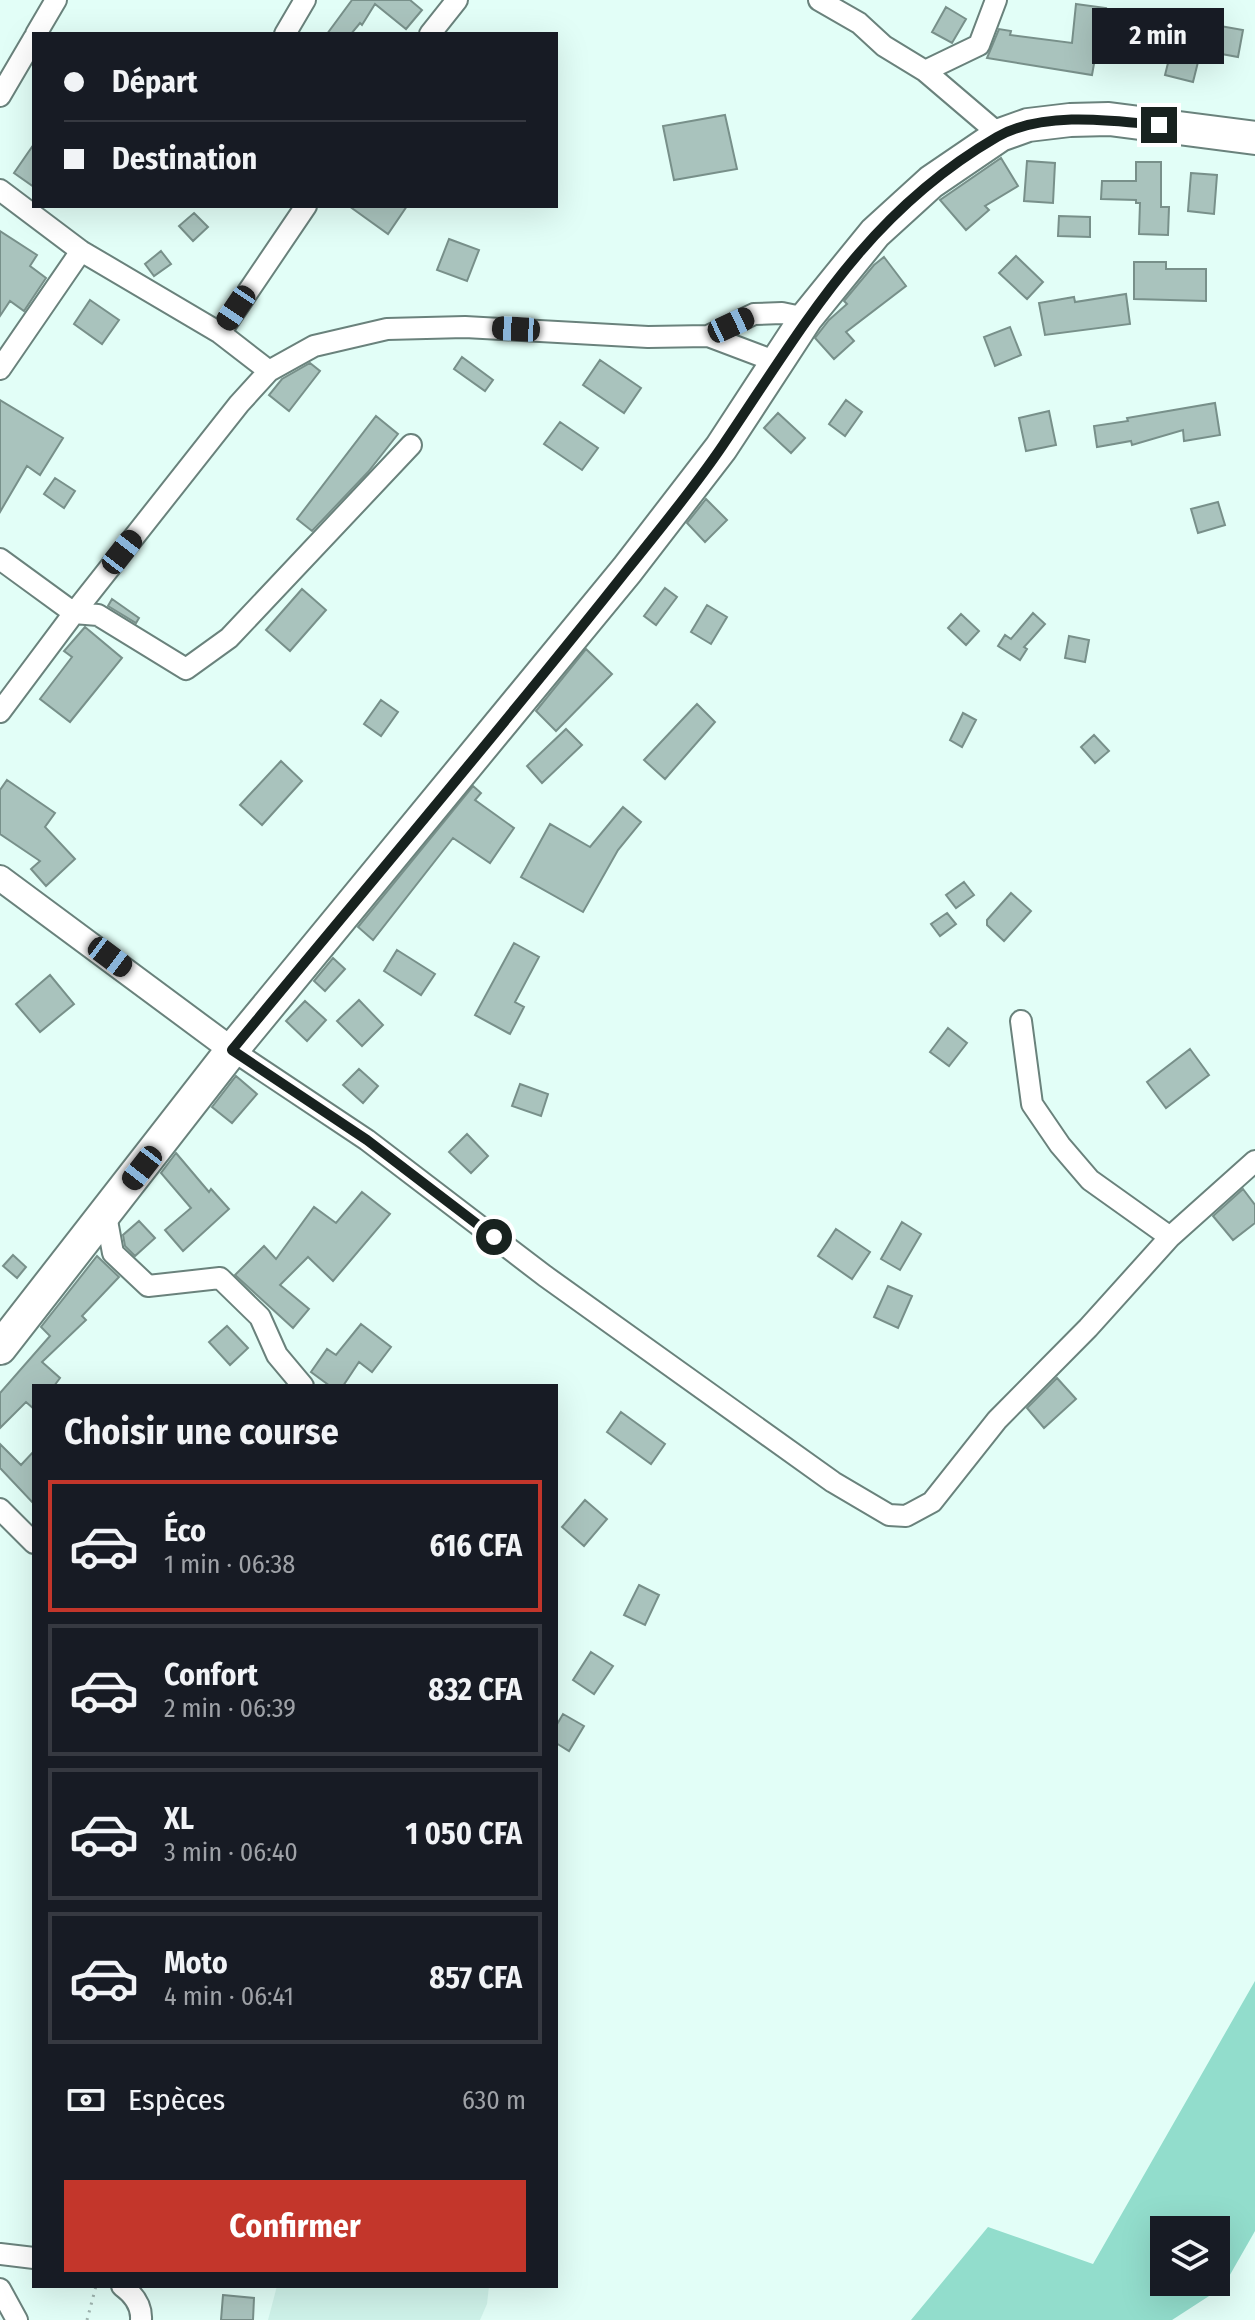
<!DOCTYPE html>
<html lang="fr">
<head>
<meta charset="utf-8">
<style>
  :root { --surface:#171b24; --page:#20242c; --text:#f1f3f6; --muted:#9ea1a6; --line:#363941; --accent:#c3362b }
  body { margin:0; font-family:"Fira Sans Condensed",sans-serif; background:var(--page); color:var(--text); height:100vh; display:flex; flex-direction:column; font-size:30px; white-space:nowrap }
  * { box-sizing:border-box; margin:0 }
  p { font-size:26px; color:var(--muted) }
  .icon { flex:none; width:44px; height:44px; fill:none; stroke:currentColor; stroke-width:2; stroke-linecap:round; stroke-linejoin:round }
  .map { position:relative; flex:1; overflow:hidden }
  .panel { position:absolute; left:32px; top:1384px; width:526px; height:904px; display:flex; flex-direction:column; background:var(--surface); border-radius:0px; box-shadow:0 8px 32px #0002 }
  .panel>* { flex:none }
  .banner { position:absolute; left:32px; top:32px; width:526px; height:176px; border-radius:0px; box-shadow:0 8px 32px #0002; display:grid; align-content:center; height:176px; padding:0 32px; background:var(--surface) }
  .fabs { position:absolute; left:1150px; top:2216px; display:grid; gap:16px }
  .fabs a { display:grid; place-items:center; width:80px; height:80px; border-radius:0px; background:var(--surface); box-shadow:0 8px 32px #0002; font-size:40px }
  .end { position:absolute; width:36px; height:36px; margin:-18px; border:10px solid #18221f; background:#fff; box-shadow:0 0 0 4px #fff }
  .from { border-radius:50% }
  .bubble { position:absolute; height:56px; border-radius:0px; background:var(--surface); box-shadow:0 8px 32px #0002; font-size:26px; font-weight:700; line-height:56px; text-align:center }
  .car { position:absolute; width:24px; height:48px; margin:-24px -12px; border-radius:10px; box-shadow:0 0 6px 2px #0007; background:linear-gradient(#222 24%,#8ab4d8 0 40%,#222 0 76%,#8ab4d8 0 86%,#222 0) }
  .banner b { display:flex; align-items:center; gap:28px; height:76px; font-size:30px }
  .banner b+b { border-top:2px solid var(--line) }
  .banner i { width:20px; height:20px; background:var(--text) }
  ul { padding:0; list-style:none }
  li { display:flex; align-items:center; gap:24px; height:132px; margin:0 16px 12px; padding:0 16px; border:4px solid var(--line); border-radius:0px }
  li div { flex:1 }
  li b { display:block; font-size:30px }
  li em { font-style:normal; font-weight:700 }
  li.selected { border-color:var(--accent) }
  li>.icon { width:72px; height:72px; stroke-width:1.5 }
  h2 { padding:0 32px; font-size:36px; line-height:96px }
  .pay { display:flex; align-items:center; gap:20px; height:88px; padding:0 32px; font-size:30px }
  .pay p { margin-inline-start:auto }
  .button { display:flex; gap:16px; margin-top:auto; padding:16px 32px }
  .button a { flex:1; height:92px; border-radius:0px; background:var(--accent); color:#fff; font-size:32px; font-weight:700; line-height:92px; text-align:center }
  .map>svg:first-child { display:block }
  .built { fill:#cff3ea }
  .green { fill:#92ddcc; fill-rule:evenodd }
  .building { fill:#a9c3bd; stroke:#78908a; stroke-width:2 }
  .lines { fill:none; stroke-linecap:round; stroke-linejoin:round }
  .minor-casing { stroke:#6a827c; stroke-width:24 }
  .tertiary-casing { stroke:#6a827c; stroke-width:28 }
  .trunk-casing { stroke:#6a827c; stroke-width:36 }
  .path { stroke:#9eb4af; stroke-width:3; stroke-dasharray:2 6; stroke-linecap:butt }
  .minor { stroke:#fff; stroke-width:20 }
  .tertiary { stroke:#fff; stroke-width:24 }
  .trunk { stroke:#fff; stroke-width:32 }
  .route { stroke:#18221f; stroke-width:10 }
</style>
</head>
<body>
<div class="map">
<svg width="1255" height="2320" viewBox="0 0 1255 2320">
  <rect width="100%" height="100%" fill="#e2fef7"/>
  <!-- built -->
  <path class="built" d="M277 2286H489L487 2304 480 2320H268Z"/>
  <!-- green -->
  <path class="green" d="M1255 1981V2231L1223 2287 1172 2320H911L988 2227 1093 2264ZM1164 2230H1216V2282H1164Z"/>
  <!-- building -->
  <path class="building" d="M352 0H410L422 10 406 29 375 4 362 25 360 23 351 34H327Z
    M1076 4 1106 8 1105 14 1155 16 1154 44 1125 43V32L1100 30 1092 75 987 58 999 29 1011 31 1010 35 1072 43Z
    M946 7 966 19 952 43 932 32Z
    M1209 24 1243 30 1238 57 1205 51Z
    M1172 47 1200 54 1193 82 1165 75Z
    M725 115 737 169 674 180 663 126Z
    M34 144V187L14 173Z
    M1001 158 1018 186 985 206 989 210 966 230 940 200Z
    M1027 161 1055 163 1053 203 1024 201Z
    M1136 162H1161V207H1169L1168 235 1139 234 1140 203H1136V200L1101 199 1102 181H1136Z
    M1191 173 1217 175 1214 214 1188 211Z
    M349 206H407L388 234Z
    M194 213 208 227 193 241 179 226Z
    M1059 216 1090 217V237L1058 236Z
    M0 231 37 255 30 266 46 278 24 311 10 301 0 316Z
    M449 239 479 250 467 281 437 270Z
    M161 251 171 264 154 276 145 264Z
    M1016 256 1043 282 1027 299 999 273Z
    M884 257 906 286 846 332 854 341 834 359 815 338 829 320 847 304 844 301 874 265Z
    M1134 262H1166V269H1206V301L1134 299Z
    M1126 294 1130 324 1045 335 1039 303 1074 297 1075 302Z
    M90 300 119 320 102 344 74 324Z
    M1010 327 1021 355 995 366 984 337Z
    M462 357 493 380 485 391 454 369Z
    M600 360 641 388 624 413 583 385Z
    M310 363 320 371 289 411 269 395 282 379Z
    M0 400 63 438 40 475 27 466 0 512Z
    M846 400 862 412 845 436 829 424Z
    M1215 403 1220 435 1184 441 1183 430 1132 445 1131 441 1097 447 1094 426 1128 421 1127 418Z
    M1049 411 1056 445 1026 451 1019 418Z
    M778 413 805 438 791 453 764 428Z
    M376 416 398 434 368 472 312 531 297 519Z
    M560 422 598 448 582 470 544 444Z
    M55 478 75 491 64 508 44 494Z
    M706 499 727 520 705 542 687 523Z
    M1218 502 1225 525 1198 533 1191 509Z
    M665 588 677 597 656 625 644 616Z
    M302 589 326 610 290 651 266 630Z
    M112 599 139 618 136 623 108 606Z
    M707 605 727 617 711 644 691 632Z
    M1033 613 1045 624 1024 647 1027 649 1020 660 998 646 1005 635 1011 639Z
    M961 614 979 631 966 645 948 628Z
    M85 627 122 658 70 722 40 699 72 657 64 651Z
    M1069 636 1089 640 1085 662 1065 658Z
    M586 649 612 674 556 731 536 711Z
    M381 700 398 712 381 736 364 724Z
    M697 704 715 722 665 779 644 760Z
    M963 713 976 720 962 747 950 740Z
    M566 729 582 745 542 783 527 766Z
    M1094 735 1109 751 1095 763 1081 747Z
    M281 761 302 781 262 825 240 805Z
    M7 780 55 813 45 827 75 859 46 886 31 869 40 861 0 834V790Z
    M473 786 481 793 475 800 514 828 490 863 453 838 373 940 358 927Z
    M623 807 641 822 618 850 583 912 521 877 550 824 590 847Z
    M964 882 974 895 956 908 946 895Z
    M1011 893 1031 911 1004 941 987 925V920Z
    M947 913 956 924 940 936 931 924Z
    M514 943 539 957 515 1002 524 1007 510 1034 475 1015Z
    M397 950 435 974 421 995 384 971Z
    M333 958 345 969 325 991 314 981Z
    M50 975 74 1004 40 1032 16 1004Z
    M359 1000 383 1025 362 1046 337 1021Z
    M305 1001 326 1020 307 1041 286 1021Z
    M948 1028 967 1043 949 1066 930 1052Z
    M1190 1049 1209 1075 1166 1108 1147 1082Z
    M359 1069 378 1086 363 1103 343 1085Z
    M236 1076 257 1094 232 1123 212 1107Z
    M520 1084 548 1094 541 1116 512 1106Z
    M467 1134 488 1156 471 1173 449 1152Z
    M176 1153 209 1192 211 1189 229 1209 183 1251 165 1230 191 1208 161 1173Z
    M1243 1189 1255 1205V1223L1233 1240 1213 1216Z
    M362 1192 390 1214 333 1281 308 1257 280 1285 309 1309 293 1328 235 1275 264 1246 276 1259 314 1207 336 1223Z
    M139 1221 155 1238 135 1256 125 1246 123 1235Z
    M902 1222 921 1234 900 1270 881 1259Z
    M836 1229 870 1252 852 1279 818 1256Z
    M13 1255 26 1267 17 1278 3 1266Z
    M97 1256 119 1277 82 1316 86 1320 42 1362 60 1378 54 1386H34V1409L26 1402 0 1428V1393L50 1336 41 1327Z
    M888 1286 912 1296 898 1328 874 1317Z
    M361 1324 391 1347 372 1372 359 1362 343 1386H330L311 1372 327 1349 336 1355Z
    M227 1326 248 1348 230 1365 209 1342Z
    M1057 1378 1076 1399 1044 1428 1027 1408Z
    M621 1412 665 1444 651 1464 607 1432Z
    M0 1444 21 1465 34 1451V1504L0 1468Z
    M585 1500 607 1519 584 1546 562 1527Z
    M639 1585 659 1595 645 1625 624 1615Z
    M591 1652 613 1666 594 1694 573 1680Z
    M563 1714 584 1726 569 1751 556 1743V1726Z
    M223 2295 254 2298 253 2320H221Z"/>
  <g class="lines">
    <!-- minor casing -->
    <g class="minor-casing">
      <path id="minor" d="M819 0 859 23 884 46 925 71 1000 135
        M36 34 56 0
        M285 34 305 0
        M430 34 457 0
        M925 71 979 45 996 0
        M0 96 34 38
        M0 190 81 251 220 333
        M708 336 777 362
        M0 369 81 251
        M269 371 220 333 306 206
        M0 559 74 613 98 615 186 669 229 638 411 445
        M0 712 74 613 239 404 269 371 314 346 387 329 465 327 648 337 708 336 754 314 782 313 806 318
        M1021 1021 1032 1104 1060 1145 1090 1180 1170 1237
        M232 1050 367 1140 545 1276 833 1482 889 1515 906 1516 932 1502 997 1420 1088 1328 1170 1237 1255 1161
        M106 1215 113 1253 148 1286 220 1278 260 1317 277 1355 303 1386
        M0 1509 34 1543
        M0 2254 34 2258
        M122 2286C133 2294 142 2305 141 2320
        M0 2289 17 2320"/>
    </g>
    <!-- tertiary casing -->
    <g class="tertiary-casing">
      <path id="tertiary" d="M0 878 232 1050"/>
    </g>
    <!-- trunk casing -->
    <g class="trunk-casing">
      <path id="trunk" d="M0 1348 232 1050 627 570 721 448 806 318 875 233 931 182 1000 135 1028 125 1070 120 1109 119 1255 138"/>
    </g>
    <!-- path -->
    <path class="path" d="M87 2320 96 2286"/>
    <!-- minor -->
    <use href="#minor" class="minor"/>
    <!-- tertiary -->
    <use href="#tertiary" class="tertiary"/>
    <!-- trunk -->
    <use href="#trunk" class="trunk"/>
  </g>
  <g class="lines">
    <!-- route -->
    <path class="route" d="M494 1237 367 1140 232 1050C364 890 499 732 627 570 660 529 694 488 723 445 805 324 866 213 997 137 1042 111 1110 120 1159 125"/>
  </g>
</svg>
<div class="fabs">
<a><svg class="icon" aria-label="layers" viewBox="0 0 24 24"><path d="M12 4l9 5-9 5-9-5zM3 14l9 5 9-5"/></svg></a>
</div>
<i class="end from" style="left:494px;top:1237px"></i>
<i class="end" style="left:1159px;top:125px"></i>
<div class="bubble" style="left:1092px;top:8px;width:132px">2 min</div>
<i class="car" style="left:236px;top:308px;rotate:214deg"></i>
<i class="car" style="left:731px;top:325px;rotate:65deg"></i>
<i class="car" style="left:516px;top:329px;rotate:273deg"></i>
<i class="car" style="left:122px;top:552px;rotate:38deg"></i>
<i class="car" style="left:110px;top:957px;rotate:127deg"></i>
<i class="car" style="left:142px;top:1168px;rotate:218deg"></i>
<div class="banner">
<b><i class="from"></i>Départ</b>
<b><i></i>Destination</b>
</div>
<section class="panel">
<h2>Choisir une course</h2>
<ul>
<li class="selected"><svg class="icon" aria-label="car" viewBox="0 0 24 24"><path d="M5 17H2v-5l4-1 3-4h7l3 4 3 1v5h-3M9 17h6M6 11h13"/><circle cx="7" cy="17" r="2"/><circle cx="17" cy="17" r="2"/></svg><div><b>Éco</b><p>1 min · 06:38</p></div><em>616 CFA</em></li>
<li><svg class="icon" aria-label="car" viewBox="0 0 24 24"><path d="M5 17H2v-5l4-1 3-4h7l3 4 3 1v5h-3M9 17h6M6 11h13"/><circle cx="7" cy="17" r="2"/><circle cx="17" cy="17" r="2"/></svg><div><b>Confort</b><p>2 min · 06:39</p></div><em>832 CFA</em></li>
<li><svg class="icon" aria-label="car" viewBox="0 0 24 24"><path d="M5 17H2v-5l4-1 3-4h7l3 4 3 1v5h-3M9 17h6M6 11h13"/><circle cx="7" cy="17" r="2"/><circle cx="17" cy="17" r="2"/></svg><div><b>XL</b><p>3 min · 06:40</p></div><em>1 050 CFA</em></li>
<li><svg class="icon" aria-label="car" viewBox="0 0 24 24"><path d="M5 17H2v-5l4-1 3-4h7l3 4 3 1v5h-3M9 17h6M6 11h13"/><circle cx="7" cy="17" r="2"/><circle cx="17" cy="17" r="2"/></svg><div><b>Moto</b><p>4 min · 06:41</p></div><em>857 CFA</em></li>
</ul>
<div class="pay"><svg class="icon" aria-label="cash" viewBox="0 0 24 24"><path d="M3 7h18v10H3z"/><circle cx="12" cy="12" r="2"/></svg>Espèces<p>630 m</p></div>
<div class="button"><a>Confirmer</a></div>
</section>
</div>
</body>
</html>
